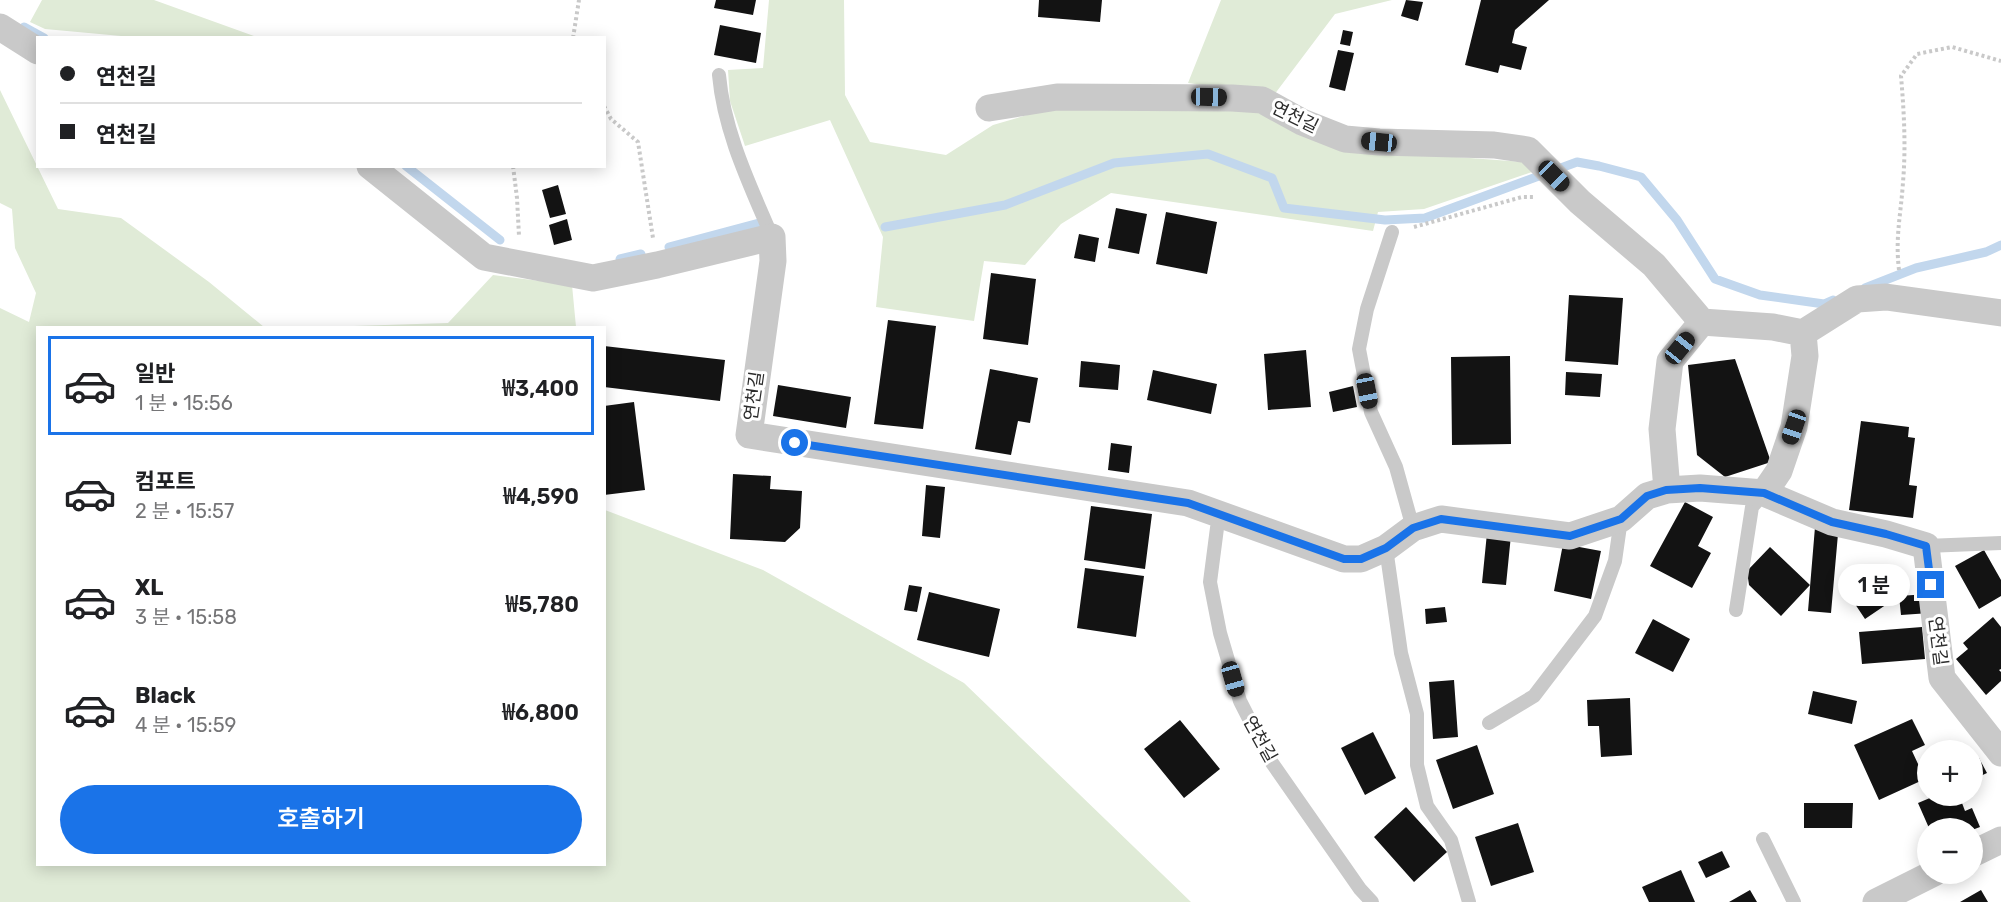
<!DOCTYPE html>
<html lang="ko">
<head>
<meta charset="utf-8">
<style>
  :root { --surface:#fff; --page:#f6f6f6; --text:#202124; --muted:#757577; --line:#e0e0e0; --accent:#1a73e8 }
  body { margin:0; font-family:Rubik,"Noto Sans KR",sans-serif; background:var(--page); color:var(--text); height:100vh; display:flex; flex-direction:column; font-size:22px; white-space:nowrap }
  * { box-sizing:border-box; margin:0 }
  p { font-size:20px; color:var(--muted) }
  .icon { flex:none; width:33px; height:33px; fill:none; stroke:currentColor; stroke-width:2; stroke-linecap:round; stroke-linejoin:round }
  .map { position:relative; flex:1; overflow:hidden }
  .side { position:absolute; left:36px; top:326px; width:570px; height:540px; display:flex; flex-direction:column; background:var(--surface); border-radius:0px; box-shadow:0 3px 15px #0003 }
  .side>* { flex:none }
  .hud { position:absolute; left:36px; top:36px; width:570px; height:132px; border-radius:0px; box-shadow:0 3px 15px #0003; display:grid; align-content:center; height:132px; padding:0 24px; background:var(--surface) }
  .controls { position:absolute; left:1917px; top:740px; display:grid; gap:12px }
  .controls a { display:grid; place-items:center; width:66px; height:66px; border-radius:50%; background:var(--surface); box-shadow:0 3px 15px #0003; font-size:30px }
  .end { position:absolute; width:27px; height:27px; margin:-14px; border:8px solid #1a73e8; background:#fff; box-shadow:0 0 0 3px #fff }
  .from { border-radius:50% }
  .bubble { position:absolute; height:42px; border-radius:21px; background:var(--surface); box-shadow:0 3px 15px #0003; font-size:20px; font-weight:600; line-height:42px; text-align:center }
  .car { position:absolute; width:18px; height:36px; margin:-18px -9px; border-radius:8px; box-shadow:0 0 4px 2px #0007; background:linear-gradient(#222 24%,#8ab4d8 0 40%,#222 0 76%,#8ab4d8 0 86%,#222 0) }
  .hud b { display:flex; align-items:center; gap:21px; height:57px; font-size:22px }
  .hud b+b { border-top:2px solid var(--line) }
  .hud i { width:15px; height:15px; background:var(--text) }
  ul { padding:10px 0 0; list-style:none }
  li { display:flex; align-items:center; gap:18px; height:99px; margin:0 12px 9px; padding:0 12px; border:3px solid transparent; border-radius:0px }
  li div { flex:1 }
  li b { display:block; font-size:22px }
  li em { font-style:normal; font-weight:600 }
  li.active { border-color:var(--accent) }
  li>.icon { width:54px; height:54px; stroke-width:1.5 }
  .cta { display:flex; gap:12px; margin-top:auto; padding:12px 24px }
  .cta a { flex:1; height:69px; border-radius:36px; background:var(--accent); color:#fff; font-size:24px; font-weight:600; line-height:69px; text-align:center }
  .map>svg:first-child { display:block }
  .green { fill:#e0ebd7 }
  .lines { fill:none; stroke-linecap:round; stroke-linejoin:round }
  .stream { stroke:#c2d7ed; stroke-width:9 }
  .building { fill:#131313 }
  .path { stroke:#c9c9c9; stroke-width:4; stroke-dasharray:3 3; stroke-linecap:butt }
  .lane { stroke:#c9c9c9; stroke-width:14 }
  .street { stroke:#c9c9c9; stroke-width:27 }
  .route { stroke:#1a73e8; stroke-width:8 }
  .labels { text-anchor:middle; stroke-width:6; stroke-linejoin:round; paint-order:stroke }
  .street-label { font-size:18px; fill:#2c2c2c; stroke:#fff }
</style>
</head>
<body>
<div class="map">
<svg width="2001" height="902" viewBox="0 0 2001 902">
  <rect width="100%" height="100%" fill="#fff"/>
  <!-- green -->
  <path class="green" d="M42 0H154L257 37H132L45 29 30 22Z
    M769 0H844L845 95 870 142 946 155 993 125 1061 105 1259 108 1347 149 1524 162 1532 172 1424 209 1378 212 1373 231 1111 193 1061 224 1025 265 984 261 974 321 876 307 883 237 830 120 745 146 730 101 728 70 763 68Z
    M1221 0H1392L1335 14 1274 95 1188 83Z
    M0 90 58 209 121 218 209 282 264 327H38V864H604L605 510 763 570 964 683 1191 902H0V308L29 322 36 293 15 248 12 209 0 203Z
    M493 275 572 285 576 327H322L448 323Z"/>
  <g class="lines">
    <!-- stream -->
    <path class="stream" d="M24 27 44 38
      M406 166 500 240
      M885 227 1005 205 1114 163 1208 154 1272 178 1284 208 1385 220 1425 218 1577 162 1599 166 1641 177 1677 220 1715 279 1760 295 1824 304 1833 300
      M669 247 759 223
      M620 259 641 254
      M1865 288 1916 268 1986 252 2001 245"/>
  </g>
  <!-- building -->
  <path class="building" d="M716 0H756L753 15 714 8Z
    M1039 0H1102L1100 22 1038 17Z
    M1406 0 1423 2 1418 21 1401 16Z
    M1481 0H1549L1515 30 1512 43 1527 47 1521 70 1500 65 1498 73 1465 65Z
    M720 25 761 33 756 63 714 55Z
    M1343 30 1353 32 1350 46 1340 44Z
    M1338 50 1354 53 1345 91 1329 87Z
    M558 185 566 214 550 218 542 190Z
    M1116 208 1147 214 1139 254 1108 248Z
    M1166 212 1217 222 1207 274 1156 264Z
    M567 219 572 240 554 245 549 225Z
    M1079 234 1099 238 1095 262 1074 258Z
    M991 273 1036 279 1028 345 983 339Z
    M1569 295 1623 298 1618 365 1565 361Z
    M888 320 936 326 923 429 874 424Z
    M604 346 725 360 720 401 604 387Z
    M1306 350 1311 407 1268 410 1264 354Z
    M1510 356 1511 444 1452 445 1451 357Z
    M1735 359 1771 462 1725 477 1697 455 1688 365Z
    M1081 361 1120 365 1118 390 1079 387Z
    M990 369 1038 378 1030 423 1018 421 1011 455 975 449Z
    M1153 370 1217 384 1211 414 1147 400Z
    M1566 372 1602 374 1600 397 1565 395Z
    M778 385 851 397 846 428 773 416Z
    M1353 386 1357 407 1333 412 1329 392Z
    M634 402 645 490 604 495V406Z
    M1861 421 1909 427 1908 437 1915 438 1909 485 1917 486 1913 518 1849 510Z
    M1111 443 1132 446 1129 473 1108 470Z
    M733 474 771 476 770 489 802 491 800 528 785 542 730 539Z
    M926 485 945 487 940 538 922 536Z
    M1685 502 1713 517 1698 546 1711 553 1692 588 1650 566Z
    M1091 506 1152 514 1145 569 1084 560Z
    M1815 527 1838 534 1831 613 1808 611Z
    M1487 533 1511 535 1506 585 1482 583Z
    M1563 544 1601 551 1591 599 1554 591Z
    M1770 547 1810 585 1781 616 1749 585 1747 571Z
    M1984 550 2001 580V596L1979 609 1955 566Z
    M1874 564 1896 598 1865 619 1843 586Z
    M1085 568 1144 576 1136 637 1077 628Z
    M909 585 922 587 917 612 904 610Z
    M929 592 1000 609 989 657 917 640Z
    M1928 594 1930 613 1901 615 1899 596Z
    M1445 607 1447 622 1426 624 1425 609Z
    M1993 617 2001 627V669L1999 670 2001 672V681L1986 695 1956 659 1968 649 1963 643Z
    M1653 619 1690 639 1673 672 1635 653Z
    M1922 627 1925 659 1862 664 1859 632Z
    M1454 680 1458 737 1433 739 1429 682Z
    M1813 691 1857 701 1852 724 1808 714Z
    M1630 698 1632 755 1601 757 1599 726H1588L1587 700Z
    M1912 719 1925 745 1912 751 1925 779 1879 800 1854 745Z
    M1180 720 1220 769 1184 798 1144 749Z
    M1373 732 1396 778 1365 795 1341 748Z
    M1477 745 1494 794 1453 809 1436 760Z
    M1979 758 1987 773 1972 780V761Z
    M1937 795H1959L1965 811 1972 808 1980 827 1972 830V828H1929L1918 803Z
    M1804 803H1853L1852 828H1804Z
    M1406 807 1447 852 1414 882 1374 837Z
    M1518 823 1534 872 1491 886 1475 837Z
    M1722 851 1730 867 1706 878 1698 862Z
    M1681 870 1695 902H1649L1642 887Z
    M1750 890 1757 902H1729Z
    M1981 890 1988 902H1960Z"/>
  <g class="lines">
    <!-- path -->
    <path class="path" d="M573 38 579 0
      M604 106 611 119 638 142 653 238
      M513 166 517 198 519 236
      M1414 227 1522 197H1534
      M1899 270C1895 237 1901 214 1903 182 1906 147 1904 111 1901 76L1917 54 1952 47 2001 61"/>
    <!-- lane -->
    <path class="lane" d="M719 75C724 132 750 185 772 237
      M1392 232 1367 309 1359 349 1371 412 1396 467 1413 528
      M1223 515 1217 528 1210 582 1220 633 1240 701 1270 760 1360 889 1372 902
      M1926 546 2001 543
      M1386 548 1401 653 1417 714V765L1427 806 1451 840 1469 902
      M1736 610 1752 507 1764 493
      M1489 723 1534 696 1595 616 1615 561 1621 519
      M1763 839 1794 902"/>
    <!-- street -->
    <path class="street" d="M0 27 38 51
      M989 108 1057 97 1232 98 1262 100 1302 122 1345 139 1379 142 1494 145 1528 150 1580 202 1654 265 1702 322
      M370 166 484 257 593 278 657 265 772 237 773 261 749 435 1188 503 1344 559H1361L1386 548 1413 528 1441 519 1570 536 1621 519 1647 496 1667 490 1700 488 1764 493 1832 522 1886 534 1926 546 1942 678 2001 753
      M1803 333 1857 299 1886 297 2001 313
      M1667 490 1662 429 1670 361 1702 322 1773 327 1803 333 1805 356 1794 427 1779 471 1764 493
      M1972 854 2001 840
      M1876 902 1934 873"/>
  </g>
  <g class="lines">
    <!-- route -->
    <path class="route" d="M795 443 1188 503 1344 559H1361L1386 548 1413 528 1441 519 1570 536 1621 519 1647 496 1666 490 1700 488 1764 493 1832 522 1886 534 1926 546 1931 585"/>
  </g>
  <g class="labels">
    <!-- street labels -->
    <g class="street-label">
      <text transform="translate(1295 117) rotate(26)" y="6">연천길</text>
      <text transform="translate(754 396) rotate(-82)" y="6">연천길</text>
      <text transform="translate(1938 641) rotate(83)" y="6">연천길</text>
      <text transform="translate(1260 739) rotate(61)" y="6">연천길</text>
    </g>
  </g>
</svg>
<div class="controls">
<a>+</a>
<a>−</a>
</div>
<i class="end from" style="left:795px;top:443px"></i>
<i class="end" style="left:1931px;top:585px"></i>
<div class="bubble" style="left:1838px;top:564px;width:72px">1 분</div>
<i class="car" style="left:1209px;top:97px;rotate:91deg"></i>
<i class="car" style="left:1379px;top:142px;rotate:276deg"></i>
<i class="car" style="left:1554px;top:176px;rotate:135deg"></i>
<i class="car" style="left:1680px;top:348px;rotate:39deg"></i>
<i class="car" style="left:1367px;top:391px;rotate:169deg"></i>
<i class="car" style="left:1794px;top:427px;rotate:199deg"></i>
<i class="car" style="left:1233px;top:679px;rotate:164deg"></i>
<div class="hud">
<b><i class="from"></i>연천길</b>
<b><i></i>연천길</b>
</div>
<section class="side">
<ul>
<li class="active"><svg class="icon" aria-label="car" viewBox="0 0 24 24"><path d="M5 17H2v-5l4-1 3-4h7l3 4 3 1v5h-3M9 17h6M6 11h13"/><circle cx="7" cy="17" r="2"/><circle cx="17" cy="17" r="2"/></svg><div><b>일반</b><p>1 분 · 15:56</p></div><em>₩3,400</em></li>
<li><svg class="icon" aria-label="car" viewBox="0 0 24 24"><path d="M5 17H2v-5l4-1 3-4h7l3 4 3 1v5h-3M9 17h6M6 11h13"/><circle cx="7" cy="17" r="2"/><circle cx="17" cy="17" r="2"/></svg><div><b>컴포트</b><p>2 분 · 15:57</p></div><em>₩4,590</em></li>
<li><svg class="icon" aria-label="car" viewBox="0 0 24 24"><path d="M5 17H2v-5l4-1 3-4h7l3 4 3 1v5h-3M9 17h6M6 11h13"/><circle cx="7" cy="17" r="2"/><circle cx="17" cy="17" r="2"/></svg><div><b>XL</b><p>3 분 · 15:58</p></div><em>₩5,780</em></li>
<li><svg class="icon" aria-label="car" viewBox="0 0 24 24"><path d="M5 17H2v-5l4-1 3-4h7l3 4 3 1v5h-3M9 17h6M6 11h13"/><circle cx="7" cy="17" r="2"/><circle cx="17" cy="17" r="2"/></svg><div><b>Black</b><p>4 분 · 15:59</p></div><em>₩6,800</em></li>
</ul>
<div class="cta"><a>호출하기</a></div>
</section>
</div>
</body>
</html>
